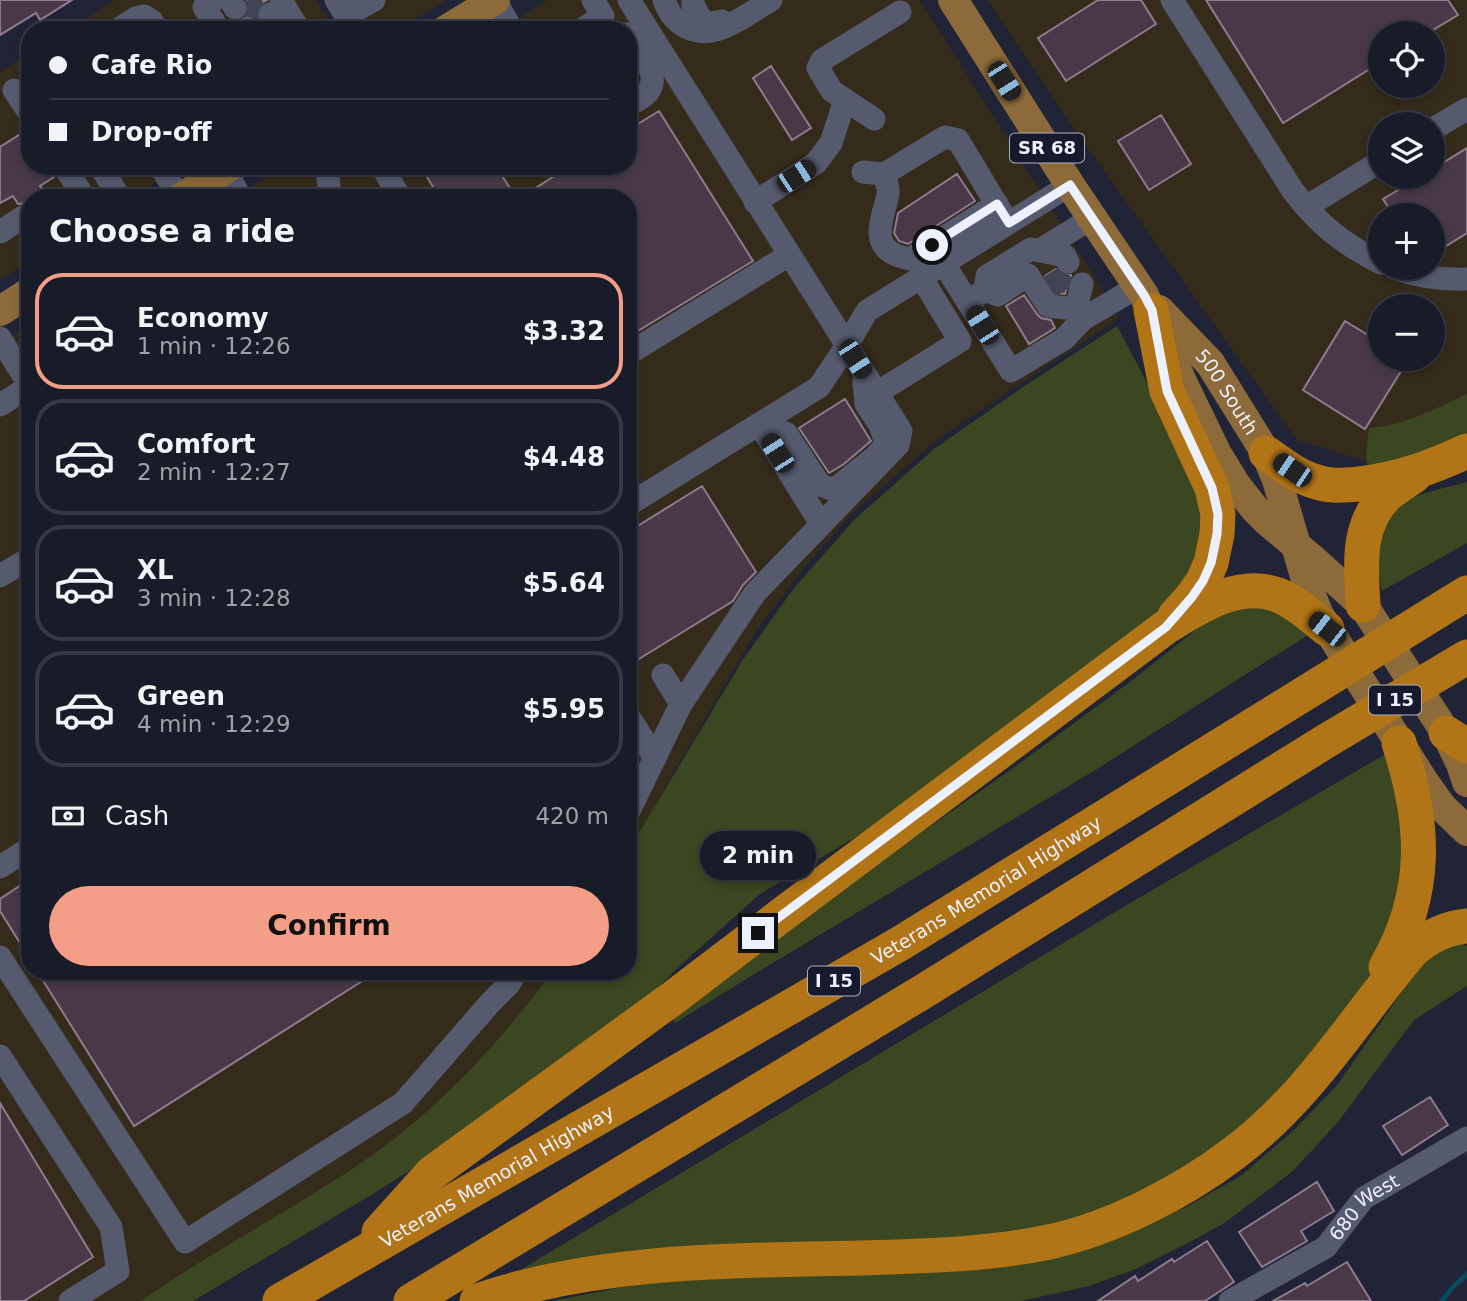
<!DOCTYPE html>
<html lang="en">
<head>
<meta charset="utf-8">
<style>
  :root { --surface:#181b28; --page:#212430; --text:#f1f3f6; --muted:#9fa1a8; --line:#363945; --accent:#f49e88 }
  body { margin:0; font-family:"DejaVu Sans",sans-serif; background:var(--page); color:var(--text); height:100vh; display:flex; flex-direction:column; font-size:26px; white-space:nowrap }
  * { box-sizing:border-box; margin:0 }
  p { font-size:23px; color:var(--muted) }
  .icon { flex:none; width:38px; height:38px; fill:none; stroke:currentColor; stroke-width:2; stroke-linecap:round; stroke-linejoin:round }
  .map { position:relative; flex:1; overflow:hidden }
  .details { position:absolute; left:21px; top:189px; width:616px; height:791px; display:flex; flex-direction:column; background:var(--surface); border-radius:28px; box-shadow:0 4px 10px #0003,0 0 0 2px var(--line) }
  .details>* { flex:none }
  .hud { position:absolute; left:21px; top:21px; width:616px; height:154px; border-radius:28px; box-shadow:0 4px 10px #0003,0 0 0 2px var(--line); display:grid; align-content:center; height:154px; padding:0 28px; background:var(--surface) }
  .tools { position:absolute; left:1368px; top:21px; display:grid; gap:14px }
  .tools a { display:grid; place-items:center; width:77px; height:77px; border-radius:50%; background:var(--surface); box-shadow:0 4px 10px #0003,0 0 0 2px var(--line); font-size:35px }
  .end { position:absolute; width:32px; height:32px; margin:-16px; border:9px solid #edf1fd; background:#111; box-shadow:0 0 0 4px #111 }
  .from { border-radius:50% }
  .bubble { position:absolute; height:49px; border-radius:24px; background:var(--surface); box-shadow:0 4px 10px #0003,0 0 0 2px var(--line); font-size:23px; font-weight:700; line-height:49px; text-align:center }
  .car { position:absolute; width:21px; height:42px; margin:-21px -10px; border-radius:9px; box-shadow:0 0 5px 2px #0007; background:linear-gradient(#222 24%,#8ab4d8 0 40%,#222 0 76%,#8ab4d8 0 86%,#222 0) }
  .hud b { display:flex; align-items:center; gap:24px; height:66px; font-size:26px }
  .hud b+b { border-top:2px solid var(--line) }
  .hud i { width:18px; height:18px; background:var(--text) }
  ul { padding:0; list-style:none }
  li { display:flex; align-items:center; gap:21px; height:116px; margin:0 14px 10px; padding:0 14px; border:4px solid var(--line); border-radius:28px }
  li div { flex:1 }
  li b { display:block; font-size:26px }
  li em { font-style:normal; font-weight:700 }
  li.selected { border-color:var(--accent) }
  li>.icon { width:63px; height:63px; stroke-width:1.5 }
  h2 { padding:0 28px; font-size:32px; line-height:84px }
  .pay { display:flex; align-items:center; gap:18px; height:77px; padding:0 28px; font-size:26px }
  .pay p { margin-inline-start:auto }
  .cta { display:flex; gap:14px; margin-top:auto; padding:14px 28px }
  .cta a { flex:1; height:80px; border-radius:42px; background:var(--accent); color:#111; font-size:28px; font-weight:700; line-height:80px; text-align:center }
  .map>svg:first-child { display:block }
  .commercial { fill:#342b1b; fill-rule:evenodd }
  .green { fill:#3a4720 }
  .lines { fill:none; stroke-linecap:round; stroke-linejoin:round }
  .stream { stroke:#074c60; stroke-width:5 }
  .building { fill:#493948; stroke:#8e7c8e; stroke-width:2 }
  .minor-tunnel { stroke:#3f4354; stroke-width:23; stroke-dasharray:23 11; stroke-linecap:butt }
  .minor { stroke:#555a6f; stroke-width:23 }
  .major { stroke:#8c6a3a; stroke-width:30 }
  .highway { stroke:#b17417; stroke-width:35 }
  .route { stroke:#edf1fd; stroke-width:9 }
  .labels { text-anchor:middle; stroke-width:5; stroke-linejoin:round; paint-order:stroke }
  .shield { fill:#171a2c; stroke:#adb0be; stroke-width:2 }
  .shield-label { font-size:18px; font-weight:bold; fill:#edf1fd }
  .street-label { font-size:19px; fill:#edf1fd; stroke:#171a2c }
</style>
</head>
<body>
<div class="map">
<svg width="1467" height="1301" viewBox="0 0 1467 1301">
  <rect width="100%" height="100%" fill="#202436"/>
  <!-- commercial -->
  <path class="commercial" d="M115 0H316L335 30H67Z
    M356 0H446L398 30 376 29Z
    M548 0H920L1102 289 1119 318 939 438 853 513 802 570 755 633 668 782 628 857V198H233L283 166H628V30H500Z
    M987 0H1467V416L1368 462 1297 440 1091 153ZM1381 33H1433V86H1381ZM1381 124H1433V177H1381ZM1381 215H1433V268H1381ZM1381 306H1433V359H1381Z
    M30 53V166H181L131 198H30V261L0 280V72Z
    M30 325V971H561L555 981 399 1150 168 1301H0V344Z"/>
  <!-- green -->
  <path class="green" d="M1117 326 1164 415 1198 490 1205 539 1184 593 866 831 760 894 684 962 622 1022 491 1119 376 1192 193 1301H141C205 1256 274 1219 340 1177 403 1137 458 1087 506 1030 522 1011 538 992 552 971H628V851L744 658 794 588 855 519 934 449 1023 387Z
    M1467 394V433L1408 463 1369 479 1366 456 1369 428C1404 426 1436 408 1467 394Z
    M1467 482V543L1382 591C1374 556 1377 512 1414 497 1431 490 1450 487 1467 482Z
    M1237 605 1281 609 1308 635 1097 769 761 970 675 1023 673 1019 871 868 1009 771 1130 682 1207 621Z
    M1384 755 1392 771 1412 845 1385 953 1311 1061 1203 1166 1061 1231 497 1284 1130 903Z
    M1462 941 1464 945 1467 946V986L1414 1020 1338 1122 1293 1171 1226 1222 1190 1242 1136 1269 1089 1286 1021 1301H552L617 1288 664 1281 1148 1224 1186 1207 1242 1175 1293 1131 1338 1084 1422 963 1430 954Z"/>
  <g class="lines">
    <!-- stream -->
    <path class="stream" d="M1442 1301 1453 1287 1467 1274"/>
  </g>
  <!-- building -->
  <path class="building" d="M0 0H72L40 20 36 13 0 35Z
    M248 0H267L262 3 257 8 256 14 257 19 254 16 248 14 249 7 247 1Z
    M1098 0H1141L1156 24 1066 81 1038 38Z
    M1206 0H1448L1458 15 1428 33H1381V62L1283 123Z
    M771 66 811 128 792 140 753 78Z
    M659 111 753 261 628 337V198H520L570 166H628V130Z
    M1161 115 1191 164 1149 190 1118 141Z
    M30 128V166H50L54 177 40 186 45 193 38 198H30V203L18 204 13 196 0 203V147Z
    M1467 148V233L1446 246 1433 225V215H1393L1383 199 1420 177H1433V169Z
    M420 166H496L516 198H440Z
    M957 174 975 201 908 244 899 241 894 233 898 213Z
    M1056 269 1061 274 1071 275 1065 294 1056 293 1045 276Z
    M1024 295 1037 314 1041 318 1051 320 1055 328 1029 344 1006 306Z
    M1345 321 1381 343V359H1401L1403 368 1365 429 1303 390Z
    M845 399 871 441 844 464 829 473 799 428Z
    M702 486 756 572 743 585 733 601 634 662 628 653V532Z
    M30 879V959L0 911V899Z
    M37 971H378L134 1126Z
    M1430 1097 1448 1125 1402 1155 1383 1126Z
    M0 1103 93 1257 24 1301H0Z
    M1317 1182 1334 1211 1301 1231 1307 1241 1262 1267 1239 1232Z
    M1207 1241 1234 1282 1205 1301H1098L1135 1276 1138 1281 1172 1259 1174 1262Z
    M1347 1262 1371 1301H1273L1305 1283 1307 1286Z"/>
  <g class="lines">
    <!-- minor-tunnel -->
    <path class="minor-tunnel" d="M248 0 260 20
      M1053 271 1067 293"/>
    <!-- minor -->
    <g class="minor">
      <path d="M230 0 235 8"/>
      <path d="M281 0 299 30"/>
      <path d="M336 0 355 30"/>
      <path d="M495 0 512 30"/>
      <path d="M664 0C673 26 696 38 722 28 739 22 756 9 771 0"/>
      <path d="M693 0V5L704 24 722 21"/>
      <path d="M1172 0 1293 191C1319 225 1343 244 1381 263"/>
      <path d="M270 14 280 30"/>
      <path d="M346 16 374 0"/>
      <path d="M214 22 204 7 214 0"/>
      <path d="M247 28 248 30"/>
      <path d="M117 30 136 18 144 16 152 21 157 30"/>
      <path d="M581 30 603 16 593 0"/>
      <path d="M628 34C638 50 663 75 647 93 643 98 634 102 628 106"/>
      <path d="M14 90 30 114"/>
      <path d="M874 119 832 91 818 68 822 60 900 12"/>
      <path d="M1433 129 1467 109"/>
      <path d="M64 166 80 191 82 198"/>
      <path d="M100 166 120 198"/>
      <path d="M160 166 180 198"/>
      <path d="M327 166 330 198"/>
      <path d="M382 166 400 198"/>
      <path d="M225 169 241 198"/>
      <path d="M863 172 884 174 945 137 958 140 1003 215"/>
      <path d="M884 174C885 179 888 185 888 190 889 195 886 201 885 206 877 235 875 252 910 259L997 204"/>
      <path d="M755 202 816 163 831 143 845 100"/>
      <path d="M1306 207 1381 161"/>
      <path d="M0 232 23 217H30"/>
      <path d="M1040 250 1092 218"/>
      <path d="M944 264 1011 371 1064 339 1083 319 1139 286"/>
      <path d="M1394 268C1418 277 1441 280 1467 279"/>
      <path d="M985 290 998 295 1028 275 1048 306 1076 309"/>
      <path d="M968 302 985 290 987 276 1031 249 1065 256 1068 262"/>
      <path d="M1076 309 1082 284"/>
      <path d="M0 338 30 386"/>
      <path d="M628 354 789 255"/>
      <path d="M877 393 960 341 921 277"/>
      <path d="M0 405 30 386"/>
      <path d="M759 424 821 524"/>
      <path d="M762 429 786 433 820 485 831 489 839 486 876 456 884 447 885 440 880 425 866 404 864 381"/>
      <path d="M628 505 819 387 847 345 867 311 1070 185"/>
      <path d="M0 576 30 558"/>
      <path d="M663 675 681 704"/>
      <path d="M628 715 655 758"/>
      <path d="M628 813 681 704 755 593 898 445 901 431 629 0"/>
      <path d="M0 867 30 848"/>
      <path d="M0 957 185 1242 403 1103 491 1002 509 984 517 971"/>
      <path d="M0 1056 111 1227 118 1271 70 1301"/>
      <path id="s1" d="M1230 1301 1326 1247 1364 1198 1467 1138"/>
    </g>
    <!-- major -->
    <g class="major">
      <path d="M953 0 1070 185 1144 295 1183 384 1217 454 1236 485 1255 509 1267 521 1311 558 1363 605 1446 733 1461 764 1467 782"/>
      <path d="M446 30 495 0"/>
      <path d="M181 198 230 166"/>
      <path id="s2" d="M1159 310 1210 363 1266 453 1277 480 1309 590 1319 615 1424 782 1442 807 1467 831"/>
      <path d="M0 311 30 292"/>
    </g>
    <!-- highway -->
    <g class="highway">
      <path d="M1151 310 1167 391 1212 488 1218 514 1217 534 1211 563 1203 581 1192 597 1175 616"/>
      <path d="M1266 453C1282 464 1298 477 1317 482 1331 487 1345 485 1359 484 1401 479 1429 468 1467 451"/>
      <path d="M1363 605C1361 566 1356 525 1387 495 1395 488 1405 482 1414 476"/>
      <path d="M1446 733 1467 746"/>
      <path d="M1386 967C1429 892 1425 823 1399 743"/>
      <path d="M379 1232 432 1173 673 998 779 917 1166 627C1199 607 1238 580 1278 595 1296 602 1312 617 1327 629"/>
      <path id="s3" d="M280 1301 901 943 1467 593"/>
      <path d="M411 1301 924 991 1326 741 1467 657"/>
      <path d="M477 1301C600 1259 732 1261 860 1258 923 1256 987 1255 1049 1242 1113 1228 1183 1192 1234 1153 1309 1097 1353 1021 1412 951 1428 937 1445 928 1467 926"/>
    </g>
  </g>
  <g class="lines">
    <!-- route -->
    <path class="route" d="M758 933 1166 627 1192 597 1203 581 1211 563 1214 549 1217 534 1218 514 1212 488 1167 391 1152 310 1144 295 1070 185 1009 223 997 204 932 245"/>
  </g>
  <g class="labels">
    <!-- shield labels -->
    <g class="shield">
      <rect x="1010" y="133.5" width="74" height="29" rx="5"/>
      <rect x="1369" y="685.5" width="52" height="29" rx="5"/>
      <rect x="808" y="966.5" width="52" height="29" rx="5"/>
    </g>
    <g class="shield-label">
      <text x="1047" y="154">SR 68</text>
      <text x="1395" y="706">I 15</text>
      <text x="834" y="987">I 15</text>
    </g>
    <!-- street labels -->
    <g class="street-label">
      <text dy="7" stroke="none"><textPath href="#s2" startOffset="107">500 South</textPath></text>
      <text dy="7" stroke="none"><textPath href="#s3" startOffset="817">Veterans Memorial Highway</textPath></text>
      <text dy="7" stroke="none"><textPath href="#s3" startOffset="250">Veterans Memorial Highway</textPath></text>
      <text dy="7" stroke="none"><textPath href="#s1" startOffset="166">680 West</textPath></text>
    </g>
  </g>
</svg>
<div class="tools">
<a><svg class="icon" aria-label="locate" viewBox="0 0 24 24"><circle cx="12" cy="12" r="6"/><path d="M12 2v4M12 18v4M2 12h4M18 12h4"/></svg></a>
<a><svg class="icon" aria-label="layers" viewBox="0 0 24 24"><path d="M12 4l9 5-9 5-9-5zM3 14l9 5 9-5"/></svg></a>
<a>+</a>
<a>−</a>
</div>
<i class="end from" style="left:932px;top:245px"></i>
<i class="end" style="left:758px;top:933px"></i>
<div class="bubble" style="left:700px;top:831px;width:116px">2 min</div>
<i class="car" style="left:1004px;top:81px;rotate:148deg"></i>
<i class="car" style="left:796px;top:176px;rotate:57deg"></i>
<i class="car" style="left:982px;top:325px;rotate:328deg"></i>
<i class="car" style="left:855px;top:359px;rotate:147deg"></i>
<i class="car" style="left:777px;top:453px;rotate:328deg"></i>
<i class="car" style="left:1292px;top:470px;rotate:304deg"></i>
<i class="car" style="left:1327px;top:629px;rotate:308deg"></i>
<div class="hud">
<b><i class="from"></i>Cafe Rio</b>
<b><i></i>Drop-off</b>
</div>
<section class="details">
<h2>Choose a ride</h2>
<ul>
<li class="selected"><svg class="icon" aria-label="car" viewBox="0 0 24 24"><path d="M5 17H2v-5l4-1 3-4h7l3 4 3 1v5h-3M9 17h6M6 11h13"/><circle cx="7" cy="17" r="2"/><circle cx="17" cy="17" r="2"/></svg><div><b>Economy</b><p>1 min · 12:26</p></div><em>$3.32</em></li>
<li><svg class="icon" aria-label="car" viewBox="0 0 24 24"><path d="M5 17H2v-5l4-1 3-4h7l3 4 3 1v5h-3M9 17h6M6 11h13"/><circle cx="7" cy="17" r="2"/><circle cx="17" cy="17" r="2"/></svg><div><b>Comfort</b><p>2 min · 12:27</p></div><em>$4.48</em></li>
<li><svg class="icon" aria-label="car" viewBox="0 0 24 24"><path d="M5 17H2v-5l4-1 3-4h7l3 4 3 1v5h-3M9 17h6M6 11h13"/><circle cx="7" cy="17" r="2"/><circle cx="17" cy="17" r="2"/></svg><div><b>XL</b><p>3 min · 12:28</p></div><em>$5.64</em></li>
<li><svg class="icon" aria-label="car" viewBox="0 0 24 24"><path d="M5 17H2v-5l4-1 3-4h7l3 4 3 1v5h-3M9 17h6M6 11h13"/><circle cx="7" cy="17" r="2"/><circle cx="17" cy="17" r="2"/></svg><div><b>Green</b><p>4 min · 12:29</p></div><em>$5.95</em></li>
</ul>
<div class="pay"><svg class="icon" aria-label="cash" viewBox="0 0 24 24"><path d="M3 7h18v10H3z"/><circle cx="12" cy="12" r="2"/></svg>Cash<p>420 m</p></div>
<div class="cta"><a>Confirm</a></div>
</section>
</div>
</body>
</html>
